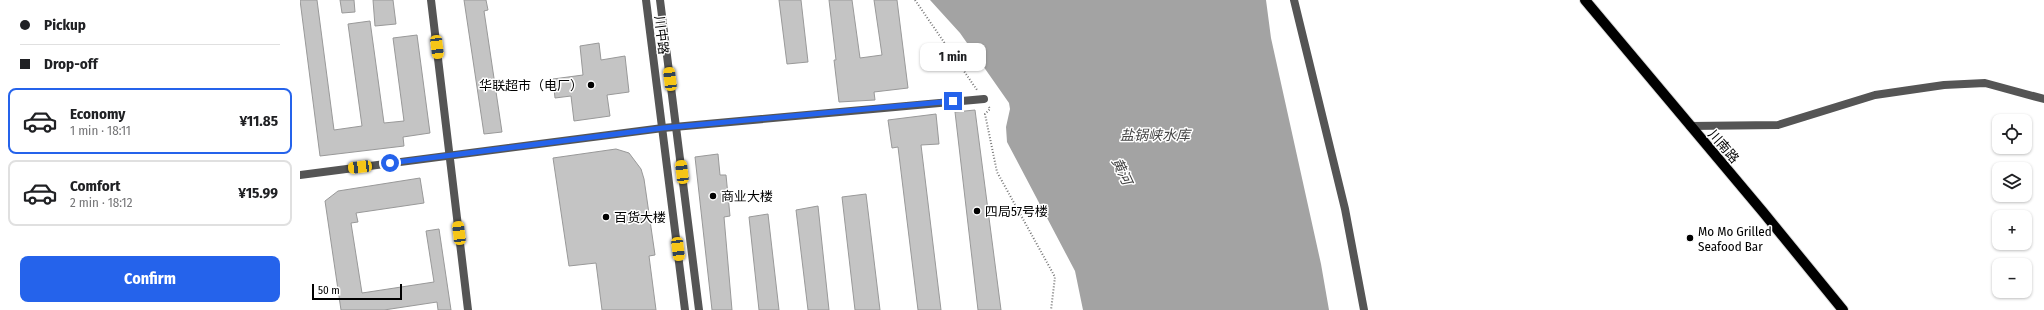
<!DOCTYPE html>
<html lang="en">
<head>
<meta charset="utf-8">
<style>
  :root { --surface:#fff; --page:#f6f6f6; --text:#202124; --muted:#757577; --line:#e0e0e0; --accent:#2563eb }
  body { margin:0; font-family:"Fira Sans Condensed","Noto Sans SC",sans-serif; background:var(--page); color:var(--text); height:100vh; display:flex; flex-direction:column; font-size:15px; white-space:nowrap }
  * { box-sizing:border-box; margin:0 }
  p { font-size:13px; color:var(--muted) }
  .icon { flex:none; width:22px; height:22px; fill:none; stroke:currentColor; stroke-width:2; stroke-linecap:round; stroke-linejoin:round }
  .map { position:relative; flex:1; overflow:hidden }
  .panel { display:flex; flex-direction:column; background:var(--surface); width:300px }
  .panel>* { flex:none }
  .hud { display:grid; align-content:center; height:88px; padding:0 20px; background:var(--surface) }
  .tools { position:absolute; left:1692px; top:114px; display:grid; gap:8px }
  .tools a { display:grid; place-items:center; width:40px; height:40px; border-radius:8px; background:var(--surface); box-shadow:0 1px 3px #0004; font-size:20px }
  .scale { position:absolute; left:12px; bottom:10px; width:90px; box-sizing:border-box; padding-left:4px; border:2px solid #000; border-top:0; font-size:11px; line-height:14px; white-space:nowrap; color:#000; -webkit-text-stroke:3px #fff; paint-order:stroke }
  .end { position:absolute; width:18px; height:18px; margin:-9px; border:5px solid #2563eb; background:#fff; box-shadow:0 0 0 2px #fff }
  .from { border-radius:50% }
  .bubble { position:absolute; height:28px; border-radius:8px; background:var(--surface); box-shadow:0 1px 3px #0004; font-size:13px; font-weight:700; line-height:28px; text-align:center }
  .car { position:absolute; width:12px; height:24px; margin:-12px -6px; border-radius:5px; box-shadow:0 0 3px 1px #0007; background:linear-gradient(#f5c518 24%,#345 0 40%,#f5c518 0 76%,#345 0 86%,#f5c518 0) }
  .hud b { display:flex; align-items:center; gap:14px; height:38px; font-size:15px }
  .hud b+b { border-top:1px solid var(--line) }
  .hud i { width:10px; height:10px; background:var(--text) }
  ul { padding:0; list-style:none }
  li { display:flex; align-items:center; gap:12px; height:66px; margin:0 8px 6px; padding:0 12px; border:2px solid var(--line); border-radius:8px }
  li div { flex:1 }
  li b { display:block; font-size:15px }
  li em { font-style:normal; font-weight:700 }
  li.current { border-color:var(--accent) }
  li>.icon { width:36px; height:36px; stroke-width:1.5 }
  .action { display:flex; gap:8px; margin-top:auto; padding:8px 20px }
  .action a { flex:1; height:46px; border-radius:8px; background:var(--accent); color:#fff; font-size:16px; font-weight:700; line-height:46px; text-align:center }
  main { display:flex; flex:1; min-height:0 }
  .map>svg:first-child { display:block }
  .water { fill:#a3a3a3 }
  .building { fill:#c4c4c4; stroke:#999 }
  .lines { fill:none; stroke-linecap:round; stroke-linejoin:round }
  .primary-casing { stroke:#dbdbdb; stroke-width:12 }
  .path { stroke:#777; stroke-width:2; stroke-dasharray:1 2; stroke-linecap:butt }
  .minor { stroke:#555; stroke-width:8 }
  .tertiary { stroke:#555; stroke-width:8 }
  .primary { stroke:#000; stroke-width:10 }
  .route { stroke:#2563eb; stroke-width:5 }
  .poi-dot { fill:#000; stroke:#fff; stroke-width:1.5 }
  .labels { text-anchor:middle; stroke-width:3; stroke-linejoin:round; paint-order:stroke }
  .street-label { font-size:13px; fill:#000; stroke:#fff }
  .poi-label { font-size:13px; fill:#000; stroke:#fff; text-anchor:start }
  .water-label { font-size:14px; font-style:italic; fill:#444; stroke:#fff }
</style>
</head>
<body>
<main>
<section class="panel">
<div class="hud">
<b><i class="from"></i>Pickup</b>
<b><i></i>Drop-off</b>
</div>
<ul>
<li class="current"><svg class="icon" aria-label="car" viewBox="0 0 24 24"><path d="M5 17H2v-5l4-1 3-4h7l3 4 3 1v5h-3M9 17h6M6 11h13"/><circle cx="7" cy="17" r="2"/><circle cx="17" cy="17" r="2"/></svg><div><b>Economy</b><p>1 min · 18:11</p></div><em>¥11.85</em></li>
<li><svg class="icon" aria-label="car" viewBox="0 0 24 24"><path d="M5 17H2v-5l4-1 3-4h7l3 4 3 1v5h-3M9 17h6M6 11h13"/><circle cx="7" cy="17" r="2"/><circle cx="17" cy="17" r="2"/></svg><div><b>Comfort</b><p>2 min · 18:12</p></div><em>¥15.99</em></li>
</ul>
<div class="action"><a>Confirm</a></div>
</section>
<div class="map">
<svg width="1744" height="310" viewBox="0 0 1744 310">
  <rect width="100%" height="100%" fill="#fff"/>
  <!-- water -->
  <path class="water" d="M630 0H966L971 38 1021 264 1029 310H783L775 271 707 142 706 127 710 109 709 103 660 33Z"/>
  <!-- building -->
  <path class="building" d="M0 0H17L34 130 62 126 48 24 70 21 84 123 104 121 93 38 117 35 130 133 103 137 104 146 20 156Z
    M40 0H54L55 12 42 13Z
    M73 0H93L96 24 75 26Z
    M164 0H186L188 10 184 11 202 132 184 134Z
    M479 0H501L508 62 487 64Z
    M529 0H552L560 58 582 55 574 0H597L608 88 574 92 575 100 539 102 534 60H536Z
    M299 43 301 60 325 56 329 92 307 95 310 116 274 121 271 96 255 98 253 79 283 75 280 46Z
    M675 110 701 310H678L655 112Z
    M636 114 639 144 621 145 641 310H618L598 147 592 148 588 120Z
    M316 149 329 153 341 169 344 179 355 255 349 256 356 310H302L296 263 269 266 253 158Z
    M418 154 420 175H426L430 216 424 217 432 310H412L395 157Z
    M120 178 124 203 56 213 58 222 51 223 62 293 134 282 126 231 139 229 151 310H138L137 302 84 310H41L25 201 38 191Z
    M566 194 580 310H555L542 197Z
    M518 206 529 310H508L496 210Z
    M468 214 479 310H459L449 217Z"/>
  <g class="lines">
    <!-- primary casing -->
    <g class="primary-casing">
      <path id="primary" d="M1285 0 1463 212 1543 310"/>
    </g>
    <!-- path -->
    <path class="path" d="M615 0 677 90
      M689 107 690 109 685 114 697 172 755 277 751 310"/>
    <!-- minor -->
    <path class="minor" d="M994 0 1045 209 1064 310
      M1390 126 1478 125 1575 95 1644 85 1685 83 1744 99
      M0 175 363 128 684 99"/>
    <!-- tertiary -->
    <path class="tertiary" d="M131 0 168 310
      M346 0 385 310
      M360 0 399 310"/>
    <!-- primary -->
    <use href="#primary" class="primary"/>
  </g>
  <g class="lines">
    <!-- route -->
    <path class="route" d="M90 163 363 128 653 101"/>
  </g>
  <!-- markers -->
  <g class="poi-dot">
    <circle cx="291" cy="85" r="4"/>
    <circle cx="413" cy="196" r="4"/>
    <circle cx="677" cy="211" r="4"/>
    <circle cx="306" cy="217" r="4"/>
    <circle cx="1390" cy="238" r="4"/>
  </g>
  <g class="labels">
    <!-- street labels -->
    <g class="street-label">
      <text transform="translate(362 35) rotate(83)" y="5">川中路</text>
      <text transform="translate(1424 146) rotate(49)" y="5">川南路</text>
    </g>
    <!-- poi labels -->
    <g class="poi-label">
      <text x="283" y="90" text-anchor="end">华联超市（电厂）</text>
      <text x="421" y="201">商业大楼</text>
      <text x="685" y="216">四局57号楼</text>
      <text x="314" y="222">百货大楼</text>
      <text x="1398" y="236">Mo Mo Grilled<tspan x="1398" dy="15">Seafood Bar</tspan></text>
    </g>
    <!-- water labels -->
    <g class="water-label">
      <text x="855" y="140">盐锅峡水库</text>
      <text transform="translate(822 171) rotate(65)" y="5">黄河</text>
    </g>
  </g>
</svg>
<div class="tools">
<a><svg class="icon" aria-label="locate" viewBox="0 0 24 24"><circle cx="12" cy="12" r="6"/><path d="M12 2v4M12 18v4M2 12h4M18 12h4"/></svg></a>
<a><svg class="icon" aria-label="layers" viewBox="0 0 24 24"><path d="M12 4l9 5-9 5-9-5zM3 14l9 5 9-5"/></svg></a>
<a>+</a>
<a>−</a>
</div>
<div class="scale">50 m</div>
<i class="end from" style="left:90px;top:163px"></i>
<i class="end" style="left:653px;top:101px"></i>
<div class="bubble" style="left:620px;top:43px;width:66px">1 min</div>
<i class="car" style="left:137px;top:47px;rotate:173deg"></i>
<i class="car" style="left:370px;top:79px;rotate:353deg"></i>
<i class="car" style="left:60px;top:167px;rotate:263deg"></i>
<i class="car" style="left:382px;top:172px;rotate:353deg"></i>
<i class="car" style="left:159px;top:233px;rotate:353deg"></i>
<i class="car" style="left:378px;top:249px;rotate:173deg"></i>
</div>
</main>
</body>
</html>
